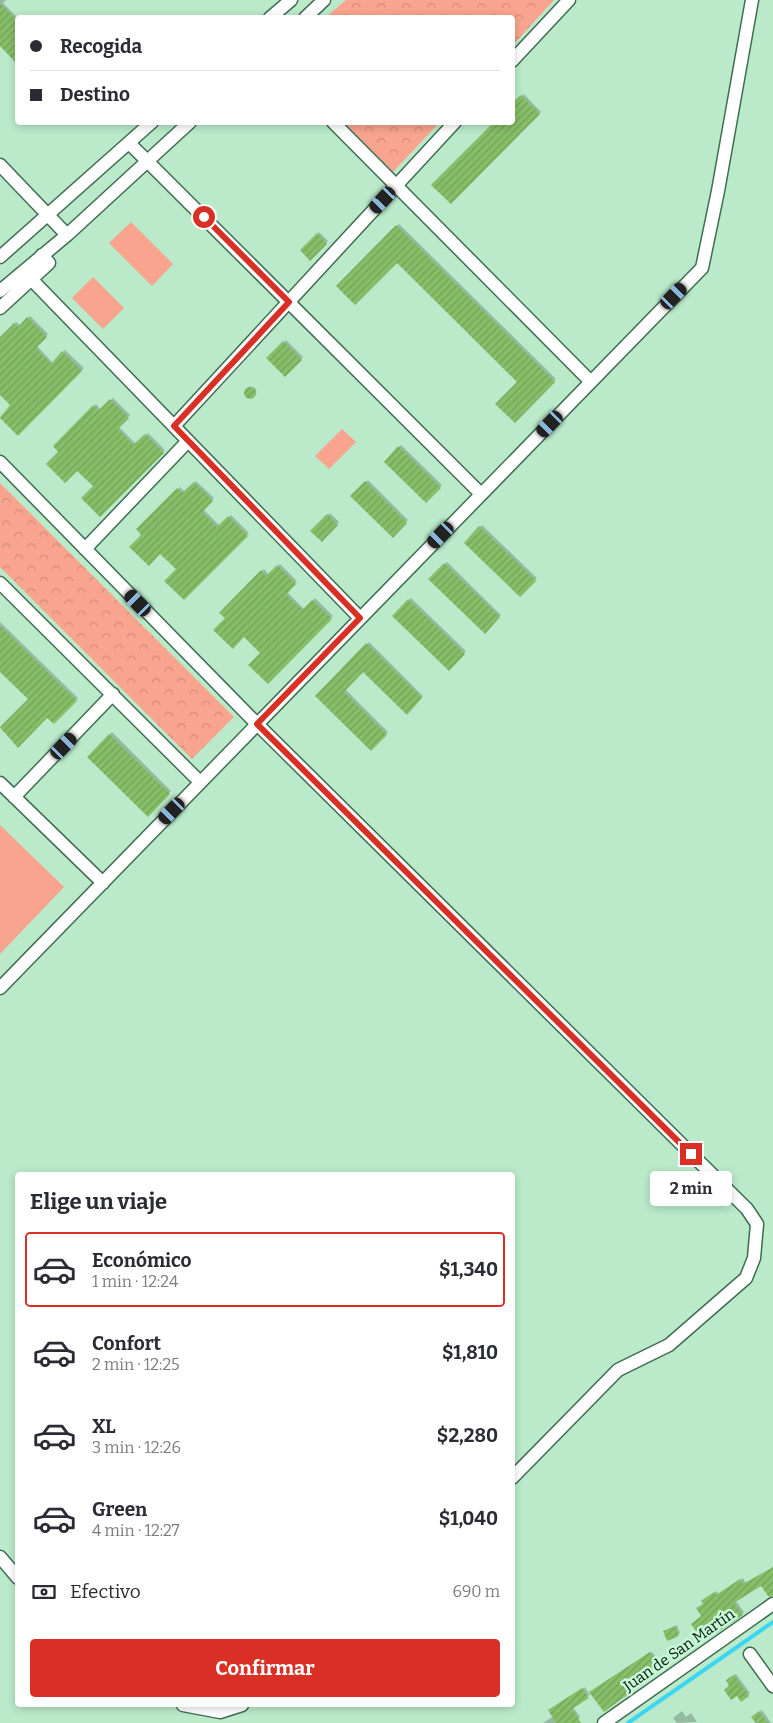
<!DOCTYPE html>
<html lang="es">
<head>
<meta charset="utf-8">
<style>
  :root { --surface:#fff; --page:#f7f7f7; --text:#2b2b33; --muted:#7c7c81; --line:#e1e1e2; --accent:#d93025 }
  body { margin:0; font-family:Bitter,serif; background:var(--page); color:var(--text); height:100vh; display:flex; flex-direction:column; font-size:19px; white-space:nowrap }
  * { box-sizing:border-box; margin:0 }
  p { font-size:16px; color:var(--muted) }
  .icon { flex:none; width:28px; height:28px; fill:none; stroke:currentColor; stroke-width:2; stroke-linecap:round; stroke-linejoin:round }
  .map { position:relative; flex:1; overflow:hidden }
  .side { position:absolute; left:15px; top:1172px; width:500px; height:535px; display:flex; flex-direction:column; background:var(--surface); border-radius:5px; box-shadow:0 2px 8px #0003 }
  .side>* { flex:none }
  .guide { position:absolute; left:15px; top:15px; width:500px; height:110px; border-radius:5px; box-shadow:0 2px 8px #0003; display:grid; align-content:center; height:110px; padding:0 15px; background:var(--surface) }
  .end { position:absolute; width:22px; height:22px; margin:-11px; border:6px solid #d93025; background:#fff; box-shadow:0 0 0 2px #fff }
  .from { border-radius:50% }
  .bubble { position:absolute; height:35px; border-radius:5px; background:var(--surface); box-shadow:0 2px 8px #0003; font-size:16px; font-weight:700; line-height:35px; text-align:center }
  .car { position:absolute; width:15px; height:30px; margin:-15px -8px; border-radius:6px; box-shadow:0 0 4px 1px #0007; background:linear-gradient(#222 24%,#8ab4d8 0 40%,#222 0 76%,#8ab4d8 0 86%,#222 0) }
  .guide b { display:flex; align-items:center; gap:18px; height:48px; font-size:19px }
  .guide b+b { border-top:1px solid var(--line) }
  .guide i { width:12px; height:12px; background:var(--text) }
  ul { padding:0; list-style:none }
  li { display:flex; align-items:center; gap:15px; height:75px; margin:0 10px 8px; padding:0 5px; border:2px solid transparent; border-radius:5px }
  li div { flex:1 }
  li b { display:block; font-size:19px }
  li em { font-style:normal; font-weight:700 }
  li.current { border-color:var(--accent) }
  li>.icon { width:45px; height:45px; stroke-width:1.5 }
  h2 { padding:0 15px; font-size:22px; line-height:60px }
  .pay { display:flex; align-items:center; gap:12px; height:55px; padding:0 15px; font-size:19px }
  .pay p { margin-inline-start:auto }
  .action { display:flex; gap:10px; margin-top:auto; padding:10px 15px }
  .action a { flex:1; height:58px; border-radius:5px; background:var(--accent); color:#fff; font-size:20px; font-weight:700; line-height:58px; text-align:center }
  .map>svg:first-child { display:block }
  .park { fill:url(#park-crowns) }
  .pitch { fill:#f8a48e }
  .shadow { fill:#0003 }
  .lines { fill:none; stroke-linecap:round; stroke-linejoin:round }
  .stream { stroke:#3dd5f4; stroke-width:4 }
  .building { fill:url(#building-hatch) }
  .minor-casing { stroke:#406d51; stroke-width:15 }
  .minor { stroke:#fff; stroke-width:12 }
  .route { stroke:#d93025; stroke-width:6 }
  .labels { text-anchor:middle; stroke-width:5; stroke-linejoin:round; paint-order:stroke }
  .street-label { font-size:15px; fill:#03140a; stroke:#c7f8d7 }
</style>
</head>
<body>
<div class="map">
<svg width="773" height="1723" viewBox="0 0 773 1723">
  <defs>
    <pattern id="park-crowns" width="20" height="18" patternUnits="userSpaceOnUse" patternTransform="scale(1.25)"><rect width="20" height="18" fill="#f8a48e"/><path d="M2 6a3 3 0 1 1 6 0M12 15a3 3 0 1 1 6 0" fill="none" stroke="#d38c79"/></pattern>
    <pattern id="building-hatch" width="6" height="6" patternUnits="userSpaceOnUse" patternTransform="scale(1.25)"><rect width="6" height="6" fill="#87be68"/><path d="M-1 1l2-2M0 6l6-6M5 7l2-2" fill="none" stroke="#73a259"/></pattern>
  </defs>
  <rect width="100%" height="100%" fill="#baeaca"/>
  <!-- park -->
  <path class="park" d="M346 0H554L513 45 512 18 326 17Z
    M344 123H439L393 172Z
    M0 483 234 717 192 759 0 567Z"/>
  <!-- pitch -->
  <path class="pitch" d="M131 222 173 264 152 286 109 243Z
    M93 277 124 308 103 329 72 298Z
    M342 429 356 442 329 469 315 456Z
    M0 825 64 887 0 954Z"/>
  <!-- shadow -->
  <path class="shadow" d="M0 0H6L3 3 18 18V63L0 44Z
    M524 94 541 112 451 203 512 122V105Z
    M399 224 556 379 515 422 519 382 397 261 338 286Z
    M319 232 328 241 310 259 302 250Z
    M30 316 48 334 37 346 53 363 65 350 84 368 18 435 0 417 12 405 0 393V338L16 322 21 326Z
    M286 340 303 357 285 376 268 358Z
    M245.5 392a5.5 5.5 0 1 1 11 0a5.5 5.5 0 1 1-11 0Z
    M113 398 130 415 119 427 136 444 148 433 165 450 100 516 94 486 60 452 94 406 96 404 101 410Z
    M401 445 442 485 426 502 385 462Z
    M368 480 408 520 393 536 352 496Z
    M196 481 214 498 203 509 220 526 231 515 249 533 184 598 177 569 137 529 180 487 185 492Z
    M330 513 339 522 322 540 312 531Z
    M482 525 537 578 520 596 465 542Z
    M447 562 501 615 485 632 430 579Z
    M280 564 297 581 287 592 304 609 315 598 333 616 268 682 262 653 221 613 264 569 269 575Z
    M411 598 466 651 449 669 394 616Z
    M0 622 78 698 54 723 47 716 18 746 1 729 29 699 0 670Z
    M369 642 423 696 407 713 363 671 345 689 388 732 371 749 317 696Z
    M112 732 171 791 148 815 88 757Z
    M773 1567V1592L761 1585 736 1601 744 1612 742 1614 703 1615 705 1599 717 1591 718 1594 743 1578 745 1582 754 1579Z
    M677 1625 680 1633 678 1635 664 1632Z
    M650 1652 653 1653 662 1664 631 1685 629 1692 592 1693 573 1707 580 1717 576 1723H543L554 1716 552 1708 585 1687 589 1694Z
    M736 1674 750 1693 748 1695H737L731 1686 729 1678Z
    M762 1710 771 1723H755V1715Z
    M682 1711 686 1717 691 1713 697 1722 677 1723 673 1718Z"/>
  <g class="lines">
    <!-- stream -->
    <path class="stream" d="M628 1723 773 1622"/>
  </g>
  <!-- building -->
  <path class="building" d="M0 3 18 22V65L0 46Z
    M521 95 540 114 451 204 431 185 494 122H512V103Z
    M396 225 555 382 515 423 495 404 517 382 397 263 355 305 336 286Z
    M317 233 327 244 310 261 300 250Z
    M27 317 47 337 36 348 51 364 62 351 82 371 18 436 0 418 10 405 0 395V337L14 323 18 327Z
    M283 341 302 360 285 377 266 358Z
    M244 393a6 6 0 1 1 12 0a6 6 0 1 1-12 0Z
    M110 399 129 418 118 429 133 445 145 434 164 453 100 517 81 498 93 486 77 471 65 483 46 464 58 452 53 446 93 405 98 411Z
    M398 446 441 488 426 503 384 462Z
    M365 481 407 523 393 538 350 496Z
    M194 482 213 501 202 512 217 527 228 516 248 536 184 600 164 581 176 569 160 554 149 566 129 547 141 535 136 529 177 488 182 493Z
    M327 514 338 525 322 542 310 531Z
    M479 526 536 581 520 597 464 543Z
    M444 563 500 617 485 634 428 579Z
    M277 565 296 584 286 595 302 610 312 600 332 619 268 684 248 665 260 653 244 637 233 649 213 630 225 618 219 613 261 570 266 576Z
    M408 599 465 654 449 671 392 616Z
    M0 626 77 701 54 724 47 718 18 748 0 727 28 699 0 672Z
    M366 643 422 698 407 715 363 672 344 692 387 735 371 751 315 696Z
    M109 734 170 794 148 817 87 757Z
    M773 1567V1596L769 1597 761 1586 734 1603 743 1615 715 1634 713 1632 702 1640 691 1624 701 1616 696 1608 703 1604 701 1601 714 1592 716 1595 740 1579 743 1584Z
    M675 1626 679 1636 667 1641 663 1631Z
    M650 1652 660 1667 632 1686 628 1690 630 1693 604 1712 589 1692Z
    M734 1675 749 1696 741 1702 737 1696 731 1700 724 1690 729 1686 726 1680Z
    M582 1688 589 1698 572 1709 581 1723H556L548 1710Z
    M759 1711 768 1723H756L751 1717Z"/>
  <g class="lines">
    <!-- minor casing -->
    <g class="minor-casing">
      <path id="minor" d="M270 18 291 0
        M305 18 324 0
        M512 61 569 0
        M333 122 591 382
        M129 143 481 494
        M0 165 67 235
        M0 257 152 122
        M31 279 360 618
        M0 291 67 235 190 122
        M0 308 49 263 42 255
        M174 426 455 122
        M0 462 257 724 747 1209 757 1224 754 1258 746 1278 669 1345 618 1370 512 1478
        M85 549 188 441
        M0 583 200 782
        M0 783 103 883
        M14 797 113 694
        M0 988 702 268 718 191 752 0
        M0 1557 18 1578
        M750 1654 773 1686
        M183 1705 220 1712 242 1705
        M604 1723 773 1604"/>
    </g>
    <!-- minor -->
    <use href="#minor" class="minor"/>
  </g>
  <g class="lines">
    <!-- route -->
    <path class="route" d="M204 217 289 302 174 426 360 618 257 724 691 1154"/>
  </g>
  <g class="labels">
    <!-- street labels -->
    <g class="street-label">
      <text transform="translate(679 1650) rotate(-35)" y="5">Juan de San Martín</text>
    </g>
  </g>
</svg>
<i class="end from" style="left:204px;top:217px"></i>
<i class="end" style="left:691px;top:1154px"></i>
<div class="bubble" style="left:650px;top:1171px;width:82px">2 min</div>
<i class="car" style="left:383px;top:200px;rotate:223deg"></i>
<i class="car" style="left:674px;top:296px;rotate:44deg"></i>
<i class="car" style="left:550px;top:424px;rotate:224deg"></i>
<i class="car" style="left:441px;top:535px;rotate:224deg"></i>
<i class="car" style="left:138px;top:603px;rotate:316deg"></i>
<i class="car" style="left:64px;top:746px;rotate:44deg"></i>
<i class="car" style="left:172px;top:811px;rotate:224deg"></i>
<div class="guide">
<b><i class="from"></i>Recogida</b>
<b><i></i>Destino</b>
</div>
<section class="side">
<h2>Elige un viaje</h2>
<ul>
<li class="current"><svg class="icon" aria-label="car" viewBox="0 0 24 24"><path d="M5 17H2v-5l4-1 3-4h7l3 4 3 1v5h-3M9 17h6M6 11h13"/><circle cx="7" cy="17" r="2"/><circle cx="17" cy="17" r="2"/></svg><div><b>Económico</b><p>1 min · 12:24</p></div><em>$1,340</em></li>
<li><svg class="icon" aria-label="car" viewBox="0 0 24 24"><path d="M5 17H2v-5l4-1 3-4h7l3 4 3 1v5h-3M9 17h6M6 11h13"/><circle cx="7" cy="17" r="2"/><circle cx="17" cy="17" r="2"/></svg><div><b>Confort</b><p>2 min · 12:25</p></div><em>$1,810</em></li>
<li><svg class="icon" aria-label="car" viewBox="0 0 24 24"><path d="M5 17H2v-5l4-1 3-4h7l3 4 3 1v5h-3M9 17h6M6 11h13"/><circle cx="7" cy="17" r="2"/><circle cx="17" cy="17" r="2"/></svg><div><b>XL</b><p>3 min · 12:26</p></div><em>$2,280</em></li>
<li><svg class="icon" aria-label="car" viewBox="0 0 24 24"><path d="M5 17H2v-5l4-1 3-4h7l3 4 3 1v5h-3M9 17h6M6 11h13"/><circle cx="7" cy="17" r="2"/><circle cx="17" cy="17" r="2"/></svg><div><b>Green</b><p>4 min · 12:27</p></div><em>$1,040</em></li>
</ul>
<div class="pay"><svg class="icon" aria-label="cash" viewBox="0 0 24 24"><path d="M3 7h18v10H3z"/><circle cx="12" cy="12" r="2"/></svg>Efectivo<p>690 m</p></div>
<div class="action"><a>Confirmar</a></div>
</section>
</div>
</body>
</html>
